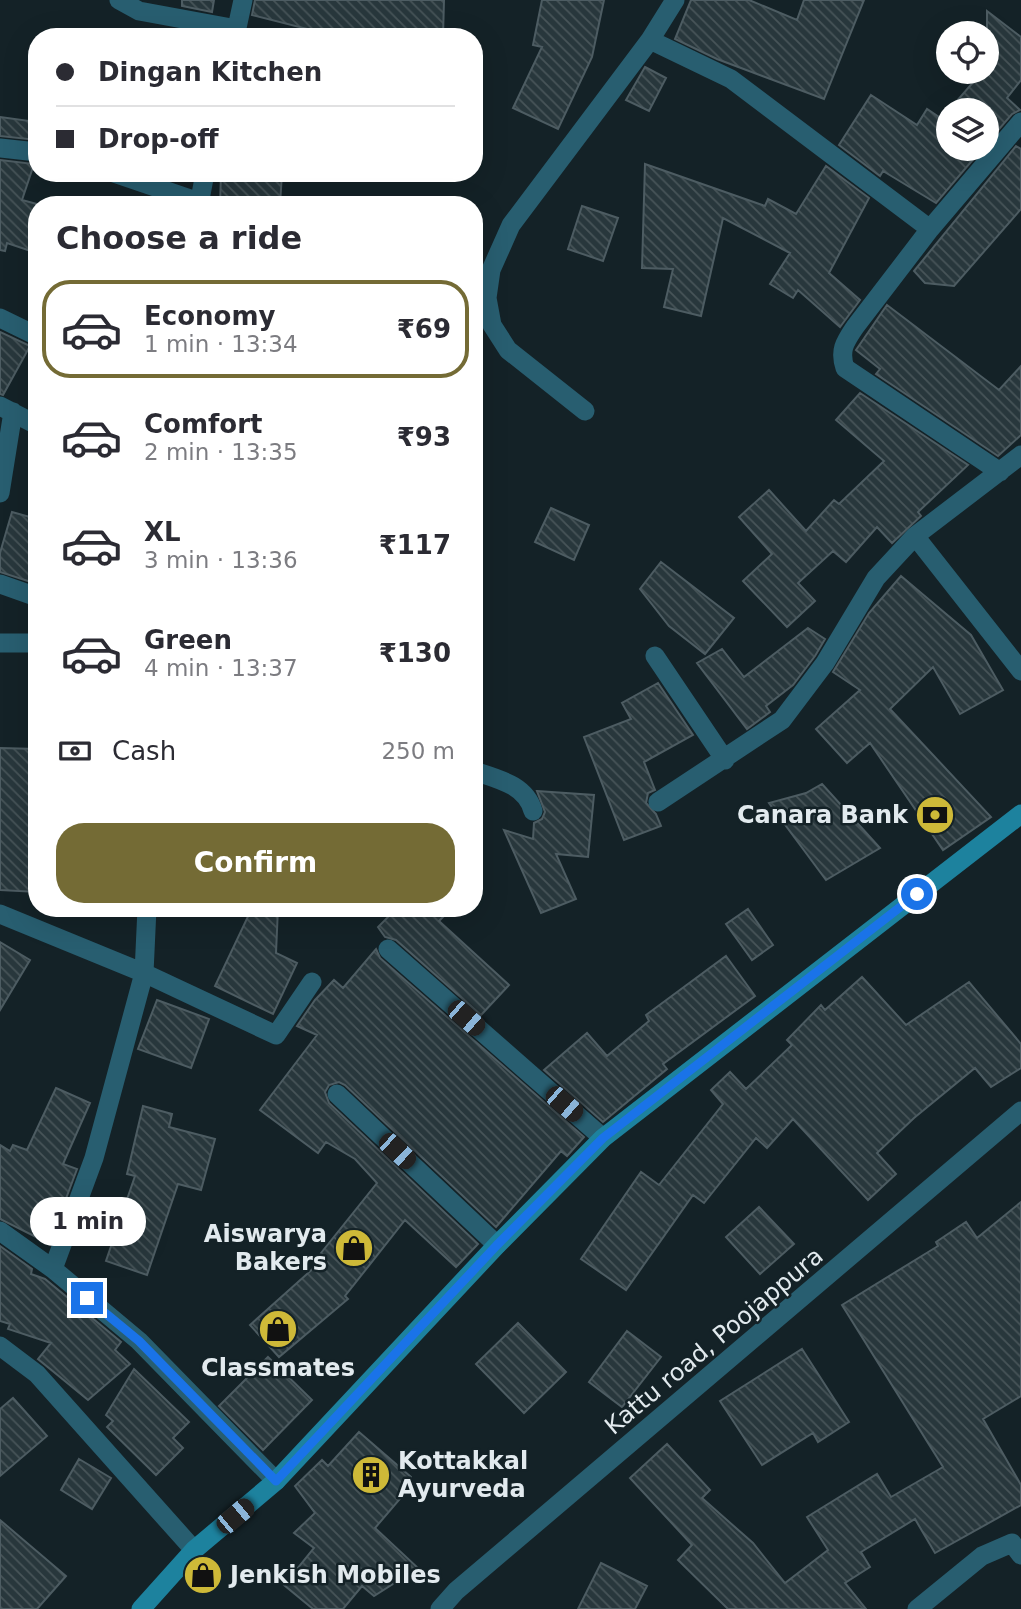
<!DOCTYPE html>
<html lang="en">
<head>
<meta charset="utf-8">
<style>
  :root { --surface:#fff; --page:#f2f2f3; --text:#2b2b33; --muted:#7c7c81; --line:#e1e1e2; --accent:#746b35 }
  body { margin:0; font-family:"DejaVu Sans",sans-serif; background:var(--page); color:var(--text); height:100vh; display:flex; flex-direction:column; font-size:26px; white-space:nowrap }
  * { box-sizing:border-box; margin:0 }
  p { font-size:23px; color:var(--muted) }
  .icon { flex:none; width:38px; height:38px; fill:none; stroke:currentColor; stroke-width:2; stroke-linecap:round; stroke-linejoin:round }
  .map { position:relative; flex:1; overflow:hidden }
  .side { position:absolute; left:28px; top:196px; width:455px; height:721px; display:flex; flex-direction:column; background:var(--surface); border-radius:28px; box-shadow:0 7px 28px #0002 }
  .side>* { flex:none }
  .banner { position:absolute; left:28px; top:28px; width:455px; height:154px; border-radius:28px; box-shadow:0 7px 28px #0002; display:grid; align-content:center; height:154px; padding:0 28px; background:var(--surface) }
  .controls { position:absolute; left:936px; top:21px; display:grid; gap:14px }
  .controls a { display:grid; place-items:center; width:63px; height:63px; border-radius:50%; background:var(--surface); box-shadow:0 7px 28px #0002; font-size:35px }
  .end { position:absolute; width:32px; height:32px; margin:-16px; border:9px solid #1a73e8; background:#fff; box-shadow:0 0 0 4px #fff }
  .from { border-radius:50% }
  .bubble { position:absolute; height:49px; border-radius:24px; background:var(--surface); box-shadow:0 7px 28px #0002; font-size:23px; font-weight:600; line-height:49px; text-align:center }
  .car { position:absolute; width:21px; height:42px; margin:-21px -10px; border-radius:9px; box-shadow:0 0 5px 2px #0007; background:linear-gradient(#222 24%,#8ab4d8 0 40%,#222 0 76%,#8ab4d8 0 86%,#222 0) }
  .banner b { display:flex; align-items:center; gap:24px; height:66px; font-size:26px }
  .banner b+b { border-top:2px solid var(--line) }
  .banner i { width:18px; height:18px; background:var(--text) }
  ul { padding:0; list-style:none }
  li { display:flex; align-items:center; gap:21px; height:98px; margin:0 14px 10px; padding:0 14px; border:4px solid transparent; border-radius:28px }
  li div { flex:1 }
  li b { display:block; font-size:26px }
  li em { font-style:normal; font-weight:600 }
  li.selected { border-color:var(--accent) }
  li>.icon { width:63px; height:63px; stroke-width:1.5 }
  h2 { padding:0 28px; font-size:32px; line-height:84px }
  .pay { display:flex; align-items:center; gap:18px; height:77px; padding:0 28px; font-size:26px }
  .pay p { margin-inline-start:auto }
  .action { display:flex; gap:14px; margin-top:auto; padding:14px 28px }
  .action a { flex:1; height:80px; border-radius:28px; background:var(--accent); color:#fff; font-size:28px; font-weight:600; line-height:80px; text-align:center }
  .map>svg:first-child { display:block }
  .building { fill:url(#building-back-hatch); stroke:#4d5c62; stroke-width:2 }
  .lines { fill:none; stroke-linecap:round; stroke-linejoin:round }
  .minor { stroke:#285e70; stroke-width:19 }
  .secondary { stroke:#1d829e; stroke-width:19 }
  .route { stroke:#1a73e8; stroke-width:9 }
  .labels { text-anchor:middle; stroke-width:5; stroke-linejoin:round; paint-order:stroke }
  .poi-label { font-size:24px; font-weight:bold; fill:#e2eaee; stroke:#142227; text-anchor:end }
  .street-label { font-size:24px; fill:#e2eaee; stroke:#142227 }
</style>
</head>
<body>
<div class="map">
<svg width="1021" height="1609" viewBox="0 0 1021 1609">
  <defs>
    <pattern id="building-back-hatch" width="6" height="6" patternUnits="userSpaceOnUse" patternTransform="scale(1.75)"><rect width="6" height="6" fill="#28373c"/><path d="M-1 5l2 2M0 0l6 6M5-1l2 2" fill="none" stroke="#475458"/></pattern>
  </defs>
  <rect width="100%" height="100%" fill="#142227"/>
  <!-- building -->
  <path class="building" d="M182 0H214L212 12 182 6Z
    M255 0H444L443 37H382V32L332 30 331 35 252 15Z
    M542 0H604L592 57 558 129 513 108 542 47 533 45Z
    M691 0H749L797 20 804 0H864L824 99 717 59 675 39Z
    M987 11 1021 37V80L1007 98 1020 110 1012 114 987 143V110H949L982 72H987Z
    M645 67 666 78 649 111 626 100Z
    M871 95 917 125 927 109 942 119 948 111V149H982L936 203 883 171 880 176 839 145Z
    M0 117 37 122V140L0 136Z
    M1016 146 1021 149V209L954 286 925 283 914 271Z
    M0 160 34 164 22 200 37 204V253L7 243 5 251 0 250Z
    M645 164 765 206 768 199 796 214 826 166 869 198 829 273 860 300 840 327 798 290 793 298 770 284 790 253 723 218 701 316 664 307 673 269 642 268Z
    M221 173H282L280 205H220Z
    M582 206 618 218 603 261 568 249Z
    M887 305 999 390 1021 366V435L998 456 876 374 880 369 856 350Z
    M0 332 30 346 3 395 0 394Z
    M860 393 968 465 918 512 921 516 892 543 877 527 846 562 833 551 798 583 815 601 787 627 743 581 772 554 739 517 769 490 806 531 834 500 839 504 884 461 836 420Z
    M551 508 589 525 574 560 535 542Z
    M12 512 37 519V568L31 582 0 572V553Z
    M661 562 734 618 705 654 669 626 640 589Z
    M901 576 971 635 1003 690 960 714 933 667 890 709 991 817 943 850 870 743 847 763 816 729 860 690 833 672 869 613Z
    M808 628 825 639 815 656 793 685 766 706 770 712 747 729 697 663 722 649 744 677Z
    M658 683 693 735 644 762 655 790 648 793 646 803 656 814 661 826 624 840 584 737 631 719 622 703Z
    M0 748 37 749V892L0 890Z
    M822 784 880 848 826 880 769 803 806 793Z
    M537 791 594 795 588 857 556 854 576 899 541 913 504 830 533 839 534 823 542 819 545 812Z
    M252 908H278L276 953 297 963 273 1014 215 986Z
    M397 908H452L439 921 509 985 481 1015 396 940 385 937 378 927Z
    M748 909 773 945 752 960 726 924Z
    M0 942 30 960 0 1010Z
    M376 949 380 958 584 1137 567 1156 561 1151 496 1227 345 1085 339 1082 329 1085 325 1092 329 1103 478 1244 456 1267 405 1220 345 1296 348 1299 279 1357 250 1325 326 1257 321 1253 377 1183 355 1159 326 1142 318 1153 260 1110 317 1035 297 1026 315 1000 334 980 343 988Z
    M726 956 755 996 663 1064 667 1069 603 1122 544 1070 587 1033 607 1056 649 1021 646 1015Z
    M862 977 906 1025 969 982 1021 1044V1068L991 1087 975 1068 914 1118 877 1153 896 1174 868 1200 793 1119 767 1148 756 1138 704 1203 693 1195 626 1290 581 1259 641 1172 659 1185 723 1104 711 1090 730 1072 746 1089 792 1045 787 1040 821 1005 825 1010Z
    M157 1000 209 1019 191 1068 138 1049Z
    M56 1088 90 1103 63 1164 77 1169 58 1220 46 1215 40 1239 0 1219V1145L10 1151 13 1145 27 1150Z
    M143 1106 172 1114 169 1127 215 1139 201 1190 178 1184 147 1275 106 1261 135 1176 127 1174Z
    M1021 1202V1396L983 1419 1021 1485V1505L935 1553 915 1519 861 1552 870 1567 845 1583 866 1609H728L678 1560 692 1545 630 1478 667 1444 710 1490 702 1498 753 1543 785 1583 828 1550 807 1517 877 1474 891 1497 943 1467 842 1305 938 1246 936 1242 966 1222 977 1238Z
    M759 1207 794 1244 760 1274 726 1237Z
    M0 1246 32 1269 31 1274 45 1279 121 1342 115 1350 130 1364 88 1400 38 1359 51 1343 8 1329 10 1324 0 1321Z
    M518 1323 566 1372 524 1413 476 1364Z
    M627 1331 661 1357 622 1407 589 1382Z
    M802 1349 849 1422 818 1442 813 1433 762 1465 720 1401Z
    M268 1357 312 1400 263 1450 219 1406Z
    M134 1369 189 1422 173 1438 183 1448 156 1475 107 1427 113 1421 106 1415Z
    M13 1398 47 1436 0 1476V1409Z
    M359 1432 411 1477V1486L375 1528 418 1568 374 1596 362 1586 343 1609H313L284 1585 314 1548 294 1533 315 1513 295 1486 322 1460 328 1466Z
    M79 1459 111 1478 92 1509 61 1490Z
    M0 1520 66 1576 37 1609H0Z
    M601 1563 647 1586 635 1609H578Z"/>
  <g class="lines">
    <!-- minor -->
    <path class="minor" d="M119 0 139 11 237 29
      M675 0 650 40 731 79 930 229 855 327C845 342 839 350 845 368L1000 472
      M235 37 243 0
      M0 148 37 152
      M114 173 199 202
      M199 205 205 173
      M930 229 1021 122
      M0 318 37 336
      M0 406 37 425
      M585 411 508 350 492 325 487 298 491 270 511 225 650 40
      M0 493 13 412
      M915 536 1021 671
      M0 584 37 597
      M0 643H37
      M655 656 725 760
      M474 771C498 779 526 785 533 811
      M658 802 782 720 825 663 876 578 915 536 1021 455
      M0 914 144 973 276 1035 312 982
      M388 949 603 1138
      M337 1094 497 1245
      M0 1231 53 1269 139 1341 276 1481
      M53 1269 94 1158 144 973 147 908
      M0 1346 37 1374 194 1550
      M440 1609 456 1591 1021 1111
      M917 1609 982 1556 1012 1543 1021 1555"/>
    <!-- secondary -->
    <path class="secondary" d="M141 1609 194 1550 276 1481 497 1245 603 1138 1021 814"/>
  </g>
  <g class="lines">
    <!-- route -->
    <path class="route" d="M87 1298 139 1341 276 1481 497 1245 603 1138 917 894"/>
  </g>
  <!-- icons -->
  <defs>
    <g id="bank-disc" transform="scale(2.0125)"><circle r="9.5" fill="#ceb938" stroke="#142227"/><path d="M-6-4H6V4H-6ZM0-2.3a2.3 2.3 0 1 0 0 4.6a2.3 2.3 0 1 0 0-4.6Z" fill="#111"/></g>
    <g id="shop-disc" transform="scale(2.0125)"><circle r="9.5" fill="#ceb938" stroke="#142227"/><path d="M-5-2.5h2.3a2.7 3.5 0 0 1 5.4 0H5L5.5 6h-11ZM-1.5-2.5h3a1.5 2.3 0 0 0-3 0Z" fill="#111"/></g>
    <g id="building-disc" transform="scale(2.0125)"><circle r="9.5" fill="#ceb938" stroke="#142227"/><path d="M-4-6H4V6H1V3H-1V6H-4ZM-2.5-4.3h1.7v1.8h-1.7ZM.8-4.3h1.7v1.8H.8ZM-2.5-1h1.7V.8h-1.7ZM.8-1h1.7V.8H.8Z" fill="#111"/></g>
  </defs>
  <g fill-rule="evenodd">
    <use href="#bank-disc" x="935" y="815"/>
    <use href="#shop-disc" x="354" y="1248"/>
    <use href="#shop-disc" x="278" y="1329"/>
    <use href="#building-disc" x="371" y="1475"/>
    <use href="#shop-disc" x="203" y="1575"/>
  </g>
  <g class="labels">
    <!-- poi labels -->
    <g class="poi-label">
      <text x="908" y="823">Canara Bank</text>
      <text x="327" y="1242">Aiswarya<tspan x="327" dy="28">Bakers</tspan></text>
      <text x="278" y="1376" text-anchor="middle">Classmates</text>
      <text x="398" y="1469" text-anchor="start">Kottakkal<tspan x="398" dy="28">Ayurveda</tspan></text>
      <text x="230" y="1583" text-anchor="start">Jenkish Mobiles</text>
    </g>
    <!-- street labels -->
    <g class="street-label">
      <text transform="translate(714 1341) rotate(-40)" y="8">Kattu road, Poojappura</text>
    </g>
  </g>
</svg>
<div class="controls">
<a><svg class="icon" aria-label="locate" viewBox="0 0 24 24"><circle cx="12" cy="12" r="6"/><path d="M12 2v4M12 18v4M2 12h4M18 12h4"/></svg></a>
<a><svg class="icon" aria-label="layers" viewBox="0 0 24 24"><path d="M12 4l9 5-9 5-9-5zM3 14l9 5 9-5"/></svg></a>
</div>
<i class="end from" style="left:917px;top:894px"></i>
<i class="end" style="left:87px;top:1298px"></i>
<div class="bubble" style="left:30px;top:1197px;width:116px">1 min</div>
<i class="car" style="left:466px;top:1018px;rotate:131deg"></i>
<i class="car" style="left:564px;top:1104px;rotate:131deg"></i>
<i class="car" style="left:397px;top:1151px;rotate:133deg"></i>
<i class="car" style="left:235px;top:1516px;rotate:50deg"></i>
<div class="banner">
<b><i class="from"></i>Dingan Kitchen</b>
<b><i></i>Drop-off</b>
</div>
<section class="side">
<h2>Choose a ride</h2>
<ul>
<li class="selected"><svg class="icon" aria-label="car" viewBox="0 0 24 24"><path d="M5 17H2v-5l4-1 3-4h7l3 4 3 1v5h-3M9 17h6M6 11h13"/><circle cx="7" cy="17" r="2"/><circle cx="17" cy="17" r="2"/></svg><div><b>Economy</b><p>1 min · 13:34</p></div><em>₹69</em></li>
<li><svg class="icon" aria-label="car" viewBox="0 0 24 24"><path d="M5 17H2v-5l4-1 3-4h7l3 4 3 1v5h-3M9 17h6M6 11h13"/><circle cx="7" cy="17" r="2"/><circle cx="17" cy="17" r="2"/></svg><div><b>Comfort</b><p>2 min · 13:35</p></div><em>₹93</em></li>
<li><svg class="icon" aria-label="car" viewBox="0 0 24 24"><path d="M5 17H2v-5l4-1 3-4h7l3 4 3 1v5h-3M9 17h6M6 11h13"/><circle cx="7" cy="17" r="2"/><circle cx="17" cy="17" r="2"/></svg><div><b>XL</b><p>3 min · 13:36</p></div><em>₹117</em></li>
<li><svg class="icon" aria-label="car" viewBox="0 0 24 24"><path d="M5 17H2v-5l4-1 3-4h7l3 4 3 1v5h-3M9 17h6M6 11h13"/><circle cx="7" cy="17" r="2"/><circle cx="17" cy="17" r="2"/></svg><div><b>Green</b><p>4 min · 13:37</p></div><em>₹130</em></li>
</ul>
<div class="pay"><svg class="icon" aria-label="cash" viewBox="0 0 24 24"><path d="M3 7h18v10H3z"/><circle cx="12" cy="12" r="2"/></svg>Cash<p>250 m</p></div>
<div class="action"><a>Confirm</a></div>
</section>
</div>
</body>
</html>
